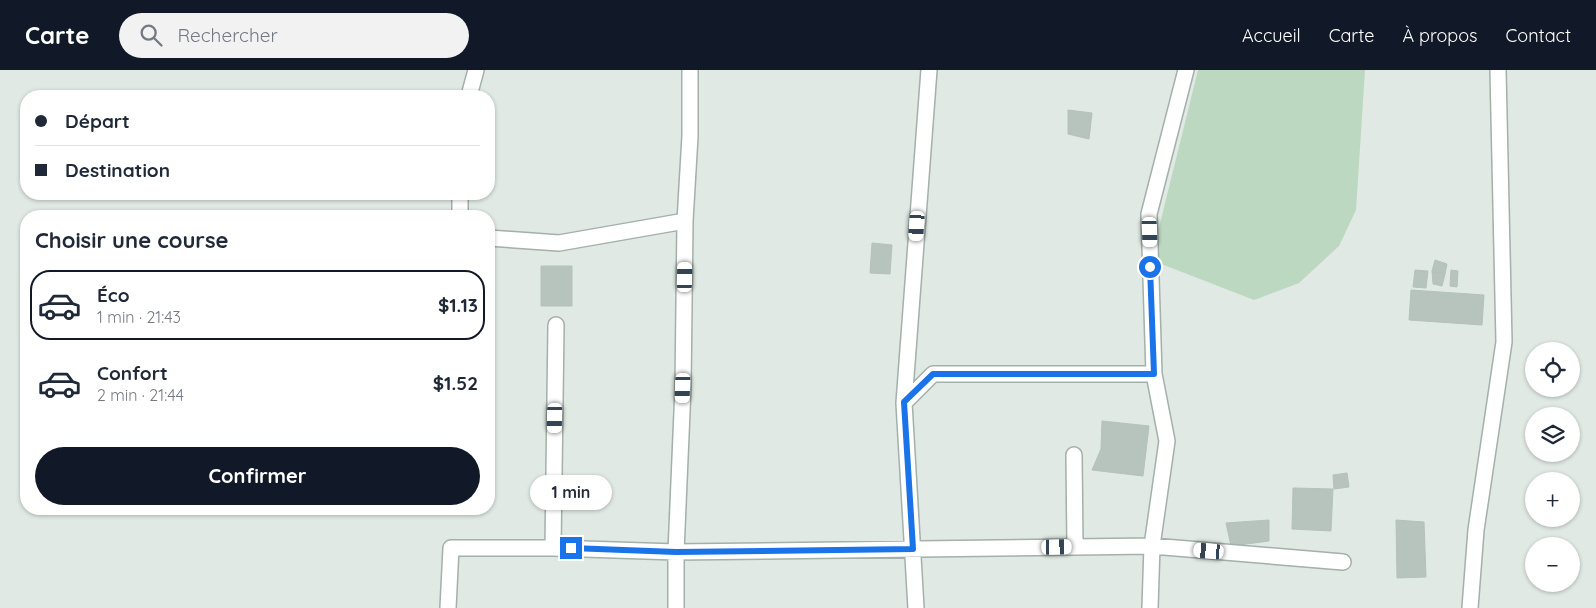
<!DOCTYPE html>
<html lang="fr">
<head>
<meta charset="utf-8">
<style>
  :root { --surface:#fff; --page:#f2f2f3; --text:#1f2937; --muted:#747a83; --line:#e0e1e3; --accent:#111827 }
  body { margin:0; font-family:Quicksand,sans-serif; background:var(--page); color:var(--text); height:100vh; display:flex; flex-direction:column; font-size:19px; white-space:nowrap }
  * { box-sizing:border-box; margin:0 }
  p { font-size:16px; color:var(--muted) }
  .icon { flex:none; width:28px; height:28px; fill:none; stroke:currentColor; stroke-width:2; stroke-linecap:round; stroke-linejoin:round }
  .map { position:relative; flex:1; overflow:hidden }
  .side { position:absolute; left:20px; top:140px; width:475px; height:305px; display:flex; flex-direction:column; background:var(--surface); border-radius:20px; box-shadow:0 1px 4px #0004 }
  .side>* { flex:none }
  .banner { position:absolute; left:20px; top:20px; width:475px; height:110px; border-radius:20px; box-shadow:0 1px 4px #0004; display:grid; align-content:center; height:110px; padding:0 15px; background:var(--surface) }
  .buttons { position:absolute; left:1525px; top:272px; display:grid; gap:10px }
  .buttons a { display:grid; place-items:center; width:55px; height:55px; border-radius:50%; background:var(--surface); box-shadow:0 1px 4px #0004; font-size:25px }
  .end { position:absolute; width:22px; height:22px; margin:-11px; border:6px solid #1a73e8; background:#fff; box-shadow:0 0 0 2px #fff }
  .from { border-radius:50% }
  .bubble { position:absolute; height:35px; border-radius:18px; background:var(--surface); box-shadow:0 1px 4px #0004; font-size:16px; font-weight:700; line-height:35px; text-align:center }
  .car { position:absolute; width:15px; height:30px; margin:-15px -8px; border-radius:6px; box-shadow:0 0 4px 1px #0007; background:linear-gradient(#fff 24%,#345 0 40%,#fff 0 76%,#345 0 86%,#fff 0) }
  .banner b { display:flex; align-items:center; gap:18px; height:48px; font-size:19px }
  .banner b+b { border-top:1px solid var(--line) }
  .banner i { width:12px; height:12px; background:var(--text) }
  ul { padding:0; list-style:none }
  li { display:flex; align-items:center; gap:15px; height:70px; margin:0 10px 8px; padding:0 5px; border:2px solid transparent; border-radius:20px }
  li div { flex:1 }
  li b { display:block; font-size:19px }
  li em { font-style:normal; font-weight:700 }
  li.on { border-color:var(--accent) }
  li>.icon { width:45px; height:45px; stroke-width:1.5 }
  h2 { padding:0 15px; font-size:22px; line-height:60px }
  .cta { display:flex; gap:10px; margin-top:auto; padding:10px 15px }
  .cta a { flex:1; height:58px; border-radius:30px; background:var(--accent); color:#fff; font-size:20px; font-weight:700; line-height:58px; text-align:center }
  header { display:flex; align-items:center; gap:30px; box-sizing:border-box; height:70px; padding:0 25px; background:var(--accent); color:#fff }
  header strong { font-size:24px }
  nav { display:flex; gap:28px; margin-inline-start:auto; font-size:18px }
  .search { width:350px; height:45px; background:var(--page); display:flex; align-items:center; gap:12px; box-sizing:border-box; padding:0 18px; border-radius:28px; color:var(--muted); font-size:19px }
  .map>svg:first-child { display:block }
  .green { fill:#bcd8c0 }
  .building { fill:#b6c4bd; stroke:#b4c2bb }
  .lines { fill:none; stroke-linecap:round; stroke-linejoin:round }
  .minor-casing { stroke:#a4b0aa; stroke-width:18 }
  .minor { stroke:#fff; stroke-width:15 }
  .route { stroke:#1a73e8; stroke-width:6 }
</style>
</head>
<body>
<header>
<strong>Carte</strong>
<div class="search"><svg class="icon" aria-label="search" viewBox="0 0 24 24"><circle cx="10" cy="10" r="6"/><path d="M15 15l6 6"/></svg>Rechercher</div>
<nav><a>Accueil</a><a>Carte</a><a>À propos</a><a>Contact</a></nav>
</header>
<div class="map">
<svg width="1596" height="538" viewBox="0 0 1596 538">
  <rect width="100%" height="100%" fill="#e0e9e4"/>
  <!-- green -->
  <path class="green" d="M1198 0H1365L1356 140 1339 176 1299 213 1254 230 1151 190Z"/>
  <!-- building -->
  <path class="building" d="M1068 40 1092 43 1089 69 1068 64Z
    M872 173 892 175 890 204 870 203Z
    M1435 190 1447 194 1445 204 1432 201Z
    M489 194 494 195 489 226Z
    M541 196H572V236H541Z
    M1415 200 1428 201 1426 218 1413 217Z
    M1451 200 1458 201 1457 217 1450 216Z
    M1432 201 1445 204 1442 216 1433 214Z
    M1411 220 1484 225 1482 255 1409 250Z
    M1102 351 1149 356 1143 406 1092 400 1101 379Z
    M1347 403 1349 417 1334 419 1333 405Z
    M1293 418 1333 419 1331 461 1292 459Z
    M1269 450V471L1231 476 1226 453Z
    M1396 450 1424 452 1426 507 1397 508Z"/>
  <g class="lines">
    <!-- minor casing -->
    <g class="minor-casing">
      <path id="minor" d="M469 26 476 0
        M460 124V146
        M489 168 559 173 685 151
        M1154 304 1149 144 1186 0
        M904 333 933 304H1154L1167 371 1152 476 1150 538
        M1074 385 1075 477
        M553 478 556 255
        M448 538 451 478H553L676 482 1152 476 1343 492
        M676 538V482L683 318 685 151 690 66V0
        M916 538 904 333 929 0
        M1470 538 1476 460 1504 272 1498 0"/>
    </g>
    <!-- minor -->
    <use href="#minor" class="minor"/>
  </g>
  <g class="lines">
    <!-- route -->
    <path class="route" d="M571 478 676 482 913 479 904 332 933 304H1154L1150 197"/>
  </g>
</svg>
<div class="buttons">
<a><svg class="icon" aria-label="locate" viewBox="0 0 24 24"><circle cx="12" cy="12" r="6"/><path d="M12 2v4M12 18v4M2 12h4M18 12h4"/></svg></a>
<a><svg class="icon" aria-label="layers" viewBox="0 0 24 24"><path d="M12 4l9 5-9 5-9-5zM3 14l9 5 9-5"/></svg></a>
<a>+</a>
<a>−</a>
</div>
<i class="end from" style="left:1150px;top:197px"></i>
<i class="end" style="left:571px;top:478px"></i>
<div class="bubble" style="left:530px;top:405px;width:82px">1 min</div>
<i class="car" style="left:917px;top:156px;rotate:184deg"></i>
<i class="car" style="left:1150px;top:162px;rotate:178deg"></i>
<i class="car" style="left:685px;top:207px;rotate:1deg"></i>
<i class="car" style="left:683px;top:318px;rotate:182deg"></i>
<i class="car" style="left:555px;top:348px;rotate:181deg"></i>
<i class="car" style="left:1057px;top:477px;rotate:89deg"></i>
<i class="car" style="left:1209px;top:481px;rotate:275deg"></i>
<div class="banner">
<b><i class="from"></i>Départ</b>
<b><i></i>Destination</b>
</div>
<section class="side">
<h2>Choisir une course</h2>
<ul>
<li class="on"><svg class="icon" aria-label="car" viewBox="0 0 24 24"><path d="M5 17H2v-5l4-1 3-4h7l3 4 3 1v5h-3M9 17h6M6 11h13"/><circle cx="7" cy="17" r="2"/><circle cx="17" cy="17" r="2"/></svg><div><b>Éco</b><p>1 min · 21:43</p></div><em>$1.13</em></li>
<li><svg class="icon" aria-label="car" viewBox="0 0 24 24"><path d="M5 17H2v-5l4-1 3-4h7l3 4 3 1v5h-3M9 17h6M6 11h13"/><circle cx="7" cy="17" r="2"/><circle cx="17" cy="17" r="2"/></svg><div><b>Confort</b><p>2 min · 21:44</p></div><em>$1.52</em></li>
</ul>
<div class="cta"><a>Confirmer</a></div>
</section>
</div>
</body>
</html>
